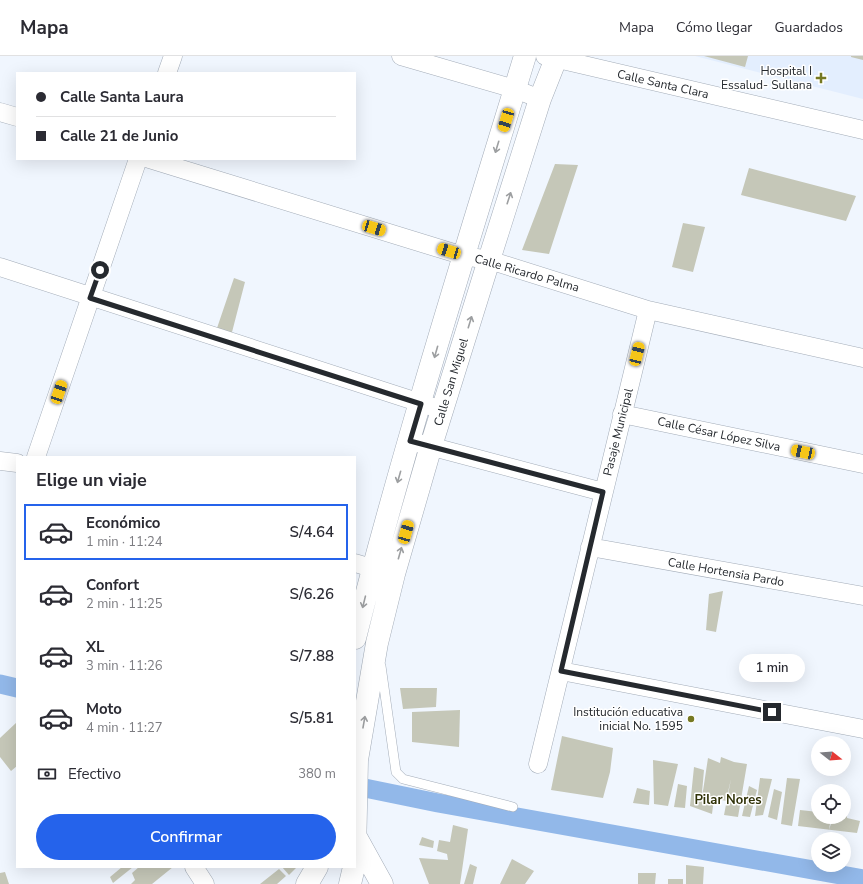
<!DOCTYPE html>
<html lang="es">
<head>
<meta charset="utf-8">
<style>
  :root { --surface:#fff; --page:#f2f2f3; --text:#2b2b33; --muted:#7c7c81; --line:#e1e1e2; --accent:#2563eb }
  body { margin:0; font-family:"Nunito Sans",sans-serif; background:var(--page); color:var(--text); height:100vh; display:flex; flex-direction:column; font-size:15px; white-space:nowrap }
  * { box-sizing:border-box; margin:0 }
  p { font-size:13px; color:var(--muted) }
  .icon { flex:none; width:22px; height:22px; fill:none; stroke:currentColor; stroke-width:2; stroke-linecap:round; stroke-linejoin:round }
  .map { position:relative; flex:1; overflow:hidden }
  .drawer { position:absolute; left:16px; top:400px; width:340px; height:412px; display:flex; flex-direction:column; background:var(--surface); border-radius:0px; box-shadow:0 4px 16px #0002 }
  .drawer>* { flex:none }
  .hud { position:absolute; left:16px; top:16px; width:340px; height:88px; border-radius:0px; box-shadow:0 4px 16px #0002; display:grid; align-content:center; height:88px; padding:0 20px; background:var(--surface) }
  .needle { width:26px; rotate:107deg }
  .tools { position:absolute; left:811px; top:680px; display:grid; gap:8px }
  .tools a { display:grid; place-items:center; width:40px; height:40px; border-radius:50%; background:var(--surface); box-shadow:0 4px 16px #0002; font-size:20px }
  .end { position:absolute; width:18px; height:18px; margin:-9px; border:5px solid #25292e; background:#fff; box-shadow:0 0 0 2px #fff }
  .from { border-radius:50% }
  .bubble { position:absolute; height:28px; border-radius:14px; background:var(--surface); box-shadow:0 4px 16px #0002; font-size:13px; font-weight:600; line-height:28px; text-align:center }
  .car { position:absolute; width:12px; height:24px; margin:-12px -6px; border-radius:5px; box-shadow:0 0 3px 1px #0007; background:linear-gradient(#f5c518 24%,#345 0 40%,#f5c518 0 76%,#345 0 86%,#f5c518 0) }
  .hud b { display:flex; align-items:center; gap:14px; height:38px; font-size:15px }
  .hud b+b { border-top:1px solid var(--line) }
  .hud i { width:10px; height:10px; background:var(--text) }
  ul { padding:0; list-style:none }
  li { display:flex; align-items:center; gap:12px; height:56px; margin:0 8px 6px; padding:0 12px; border:2px solid transparent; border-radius:0px }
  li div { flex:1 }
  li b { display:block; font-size:15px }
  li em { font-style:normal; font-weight:600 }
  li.selected { border-color:var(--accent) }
  li>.icon { width:36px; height:36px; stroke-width:1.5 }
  h2 { padding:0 20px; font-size:18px; line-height:48px }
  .pay { display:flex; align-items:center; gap:10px; height:44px; padding:0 20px; font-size:15px }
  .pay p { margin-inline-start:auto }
  .primary-button { display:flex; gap:8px; margin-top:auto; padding:8px 20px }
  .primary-button a { flex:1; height:46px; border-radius:24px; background:var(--accent); color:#fff; font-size:16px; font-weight:600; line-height:46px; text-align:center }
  header { display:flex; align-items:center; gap:24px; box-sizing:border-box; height:56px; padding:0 20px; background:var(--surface); border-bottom:1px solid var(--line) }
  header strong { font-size:19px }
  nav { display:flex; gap:22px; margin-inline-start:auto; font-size:14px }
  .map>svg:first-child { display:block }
  .built { fill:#e3eefe }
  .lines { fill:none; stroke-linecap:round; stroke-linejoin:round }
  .canal { stroke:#92b8e9; stroke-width:19 }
  .building { fill:#c5c7b8 }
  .lane-casing { stroke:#a3acb8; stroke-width:10 }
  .street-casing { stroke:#a3acb8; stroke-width:19 }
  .secondary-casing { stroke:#a3acb8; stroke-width:23 }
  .lane { stroke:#fff; stroke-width:9 }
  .street { stroke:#fff; stroke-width:18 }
  .secondary { stroke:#fff; stroke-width:22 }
  .oneway { stroke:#9d9fa1 }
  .route { stroke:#25292e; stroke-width:5 }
  .poi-dot { fill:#767922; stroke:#fff; stroke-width:1.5 }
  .labels { text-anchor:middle; stroke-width:3; stroke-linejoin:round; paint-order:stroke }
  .poi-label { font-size:12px; fill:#25292e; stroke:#fff; text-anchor:end }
  .street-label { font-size:12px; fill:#25292e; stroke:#fff }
  .neighbourhood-label { font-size:13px; font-weight:bold; fill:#303208; stroke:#fff }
</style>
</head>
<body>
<header>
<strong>Mapa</strong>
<nav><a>Mapa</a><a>Cómo llegar</a><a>Guardados</a></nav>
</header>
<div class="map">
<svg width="863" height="828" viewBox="0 0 863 828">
  <rect width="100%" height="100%" fill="#f0f6fe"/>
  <!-- built -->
  <path class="built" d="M695 0H863V43Z"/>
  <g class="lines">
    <!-- canal -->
    <path class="canal" d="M0 628 17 632
      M355 730 438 747 863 823"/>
  </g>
  <!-- building -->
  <path class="building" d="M704 0H748L745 11Z
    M851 0H863V4L851 1Z
    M555 108 578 109 549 198 522 194Z
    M749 112 856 140 846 165 741 139Z
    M683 167 705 171 693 216 672 211Z
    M234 222 245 226 231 280 216 275Z
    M723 535 716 576 706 574 709 538Z
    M400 632H437L436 651 403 653Z
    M460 654 459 691 412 686V656Z
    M17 666V710L11 715 0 701V682Z
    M562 680 613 692 610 716 603 742 551 734Z
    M721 701 734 706 747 708 738 761 724 759 731 723 726 745 714 742 712 758 690 750 694 711 704 714 701 748 708 702 720 707Z
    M653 704 678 708 668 750 654 748Z
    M760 722 772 723 763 759 755 760Z
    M787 722 800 723 792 770 781 768Z
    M678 728 687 730 685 752 674 751Z
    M749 730 757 734 750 761 742 760Z
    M637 732 650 735 649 749 633 747Z
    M774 733 782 736 777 764 768 761Z
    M800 754 818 756V761H831L829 774 833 761H844V754H847V762L860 765 857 777 798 770Z
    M453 769 468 773 460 828H429L419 802 448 804 447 798 437 795 439 784 450 786Z
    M422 781 434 785 433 792 419 789Z
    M512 803 534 815 525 828H500Z
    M470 808 477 811 473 828H464Z
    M686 809 704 811 703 828H686Z
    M122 811H133L113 827 110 821Z
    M139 811H173L152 828H131L135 824 132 817Z
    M282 811H297L289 819Z
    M279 813 286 820 277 828H260Z
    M5 816 9 828H0V817Z
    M638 817H656L655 828H638Z
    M668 823H683V828H668Z"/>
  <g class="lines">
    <!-- lane casing -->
    <g class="lane-casing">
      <path id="lane" d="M381 610 396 716 403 723 513 751"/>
    </g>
    <!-- street casing -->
    <g class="street-casing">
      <path id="street" d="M401 0 515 33 540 43
        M545 0 863 74
        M167 17 173 0
        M0 56 17 61
        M149 103 464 200 489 204 648 254 863 302
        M0 211 433 351
        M622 358 863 408
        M418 387 603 436
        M36 401 138 103
        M0 405 17 407
        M590 491 863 540
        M355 507 385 516
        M561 615 863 673
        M538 708 648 254
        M194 811 205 828"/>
    </g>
    <!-- secondary casing -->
    <g class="secondary-casing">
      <path id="secondary" d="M355 582C405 386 466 193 525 0
        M356 781 382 828
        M355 799 357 704 377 587 394 518 431 390 489 204 540 43 557 0
        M307 828 317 811
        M350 828 354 811"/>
    </g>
    <!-- lane -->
    <use href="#lane" class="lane"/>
    <!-- street -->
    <use href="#street" class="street"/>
    <!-- secondary -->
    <use href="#secondary" class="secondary"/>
  </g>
  <!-- one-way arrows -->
  <defs><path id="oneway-shaft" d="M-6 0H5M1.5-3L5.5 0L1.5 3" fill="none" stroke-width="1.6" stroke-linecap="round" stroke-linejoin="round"/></defs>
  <g class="oneway">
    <use href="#oneway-shaft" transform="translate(497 91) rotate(107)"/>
    <use href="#oneway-shaft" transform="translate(509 142) rotate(-72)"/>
    <use href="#oneway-shaft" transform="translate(470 266) rotate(-73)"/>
    <use href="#oneway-shaft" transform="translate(436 296) rotate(106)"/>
    <use href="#oneway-shaft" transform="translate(399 421) rotate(106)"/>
    <use href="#oneway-shaft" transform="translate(400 497) rotate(-74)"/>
    <use href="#oneway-shaft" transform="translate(364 546) rotate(104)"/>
    <use href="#oneway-shaft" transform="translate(364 666) rotate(-80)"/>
  </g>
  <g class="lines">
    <!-- route -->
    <path class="route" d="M100 214 90 242 421 348 410 385 603 436 561 615 772 656"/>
  </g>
  <!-- markers -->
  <g class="poi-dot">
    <path d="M819 16h4v4h4v4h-4v4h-4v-4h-4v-4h4z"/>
    <circle cx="691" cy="663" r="4"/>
  </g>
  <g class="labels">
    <!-- poi labels -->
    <g class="poi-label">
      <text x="812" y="19">Hospital I<tspan x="812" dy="14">Essalud- Sullana</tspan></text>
      <text x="683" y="660">Institución educativa<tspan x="683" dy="14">inicial No. 1595</tspan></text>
    </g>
    <!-- street labels -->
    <g class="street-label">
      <text transform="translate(663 28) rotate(13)" y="4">Calle Santa Clara</text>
      <text transform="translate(527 217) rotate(16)" y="4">Calle Ricardo Palma</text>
      <text transform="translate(451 326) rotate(-73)" y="4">Calle San Miguel</text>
      <text transform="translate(618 376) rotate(-76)" y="4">Pasaje Municipal</text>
      <text transform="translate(719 378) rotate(12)" y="4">Calle César López Silva</text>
      <text transform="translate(726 516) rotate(10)" y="4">Calle Hortensia Pardo</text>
    </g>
    <!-- neighbourhood labels -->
    <g class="neighbourhood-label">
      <text x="728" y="748">Pilar Nores</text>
    </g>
  </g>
</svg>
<div class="tools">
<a><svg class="needle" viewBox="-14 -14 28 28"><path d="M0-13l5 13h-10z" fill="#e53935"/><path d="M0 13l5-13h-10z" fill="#7c7c81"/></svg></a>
<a><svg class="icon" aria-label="locate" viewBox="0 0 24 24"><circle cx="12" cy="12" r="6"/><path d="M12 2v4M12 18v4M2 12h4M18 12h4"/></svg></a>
<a><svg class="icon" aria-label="layers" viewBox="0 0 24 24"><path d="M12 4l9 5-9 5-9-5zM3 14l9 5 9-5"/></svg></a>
</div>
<i class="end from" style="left:100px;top:214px"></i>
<i class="end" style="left:772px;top:656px"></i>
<div class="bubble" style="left:739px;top:598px;width:66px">1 min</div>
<i class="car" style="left:506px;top:64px;rotate:197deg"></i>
<i class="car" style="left:374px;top:172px;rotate:107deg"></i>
<i class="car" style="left:449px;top:195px;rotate:287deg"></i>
<i class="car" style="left:637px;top:298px;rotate:14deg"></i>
<i class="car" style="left:59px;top:336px;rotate:19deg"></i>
<i class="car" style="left:803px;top:396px;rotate:282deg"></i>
<i class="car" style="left:406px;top:476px;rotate:16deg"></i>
<div class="hud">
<b><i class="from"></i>Calle Santa Laura</b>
<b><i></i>Calle 21 de Junio</b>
</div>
<section class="drawer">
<h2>Elige un viaje</h2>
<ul>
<li class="selected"><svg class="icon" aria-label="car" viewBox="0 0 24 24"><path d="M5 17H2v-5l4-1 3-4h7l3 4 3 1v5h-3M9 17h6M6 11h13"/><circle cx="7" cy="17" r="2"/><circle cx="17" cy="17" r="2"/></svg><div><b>Económico</b><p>1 min · 11:24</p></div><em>S/4.64</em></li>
<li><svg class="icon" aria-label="car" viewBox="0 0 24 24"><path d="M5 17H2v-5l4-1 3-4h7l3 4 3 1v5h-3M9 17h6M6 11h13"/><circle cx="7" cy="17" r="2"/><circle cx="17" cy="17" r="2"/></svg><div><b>Confort</b><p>2 min · 11:25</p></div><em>S/6.26</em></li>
<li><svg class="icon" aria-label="car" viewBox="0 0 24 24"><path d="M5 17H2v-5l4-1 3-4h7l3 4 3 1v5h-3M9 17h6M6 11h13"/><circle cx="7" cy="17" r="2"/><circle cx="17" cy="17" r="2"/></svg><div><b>XL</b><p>3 min · 11:26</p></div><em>S/7.88</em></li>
<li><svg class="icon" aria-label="car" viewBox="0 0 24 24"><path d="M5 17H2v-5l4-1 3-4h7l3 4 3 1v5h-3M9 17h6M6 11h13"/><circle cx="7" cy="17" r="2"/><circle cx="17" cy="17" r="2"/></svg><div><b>Moto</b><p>4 min · 11:27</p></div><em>S/5.81</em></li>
</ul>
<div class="pay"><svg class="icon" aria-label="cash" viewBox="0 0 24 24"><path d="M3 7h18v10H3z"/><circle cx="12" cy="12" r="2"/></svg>Efectivo<p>380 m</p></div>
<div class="primary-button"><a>Confirmar</a></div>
</section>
</div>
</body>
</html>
